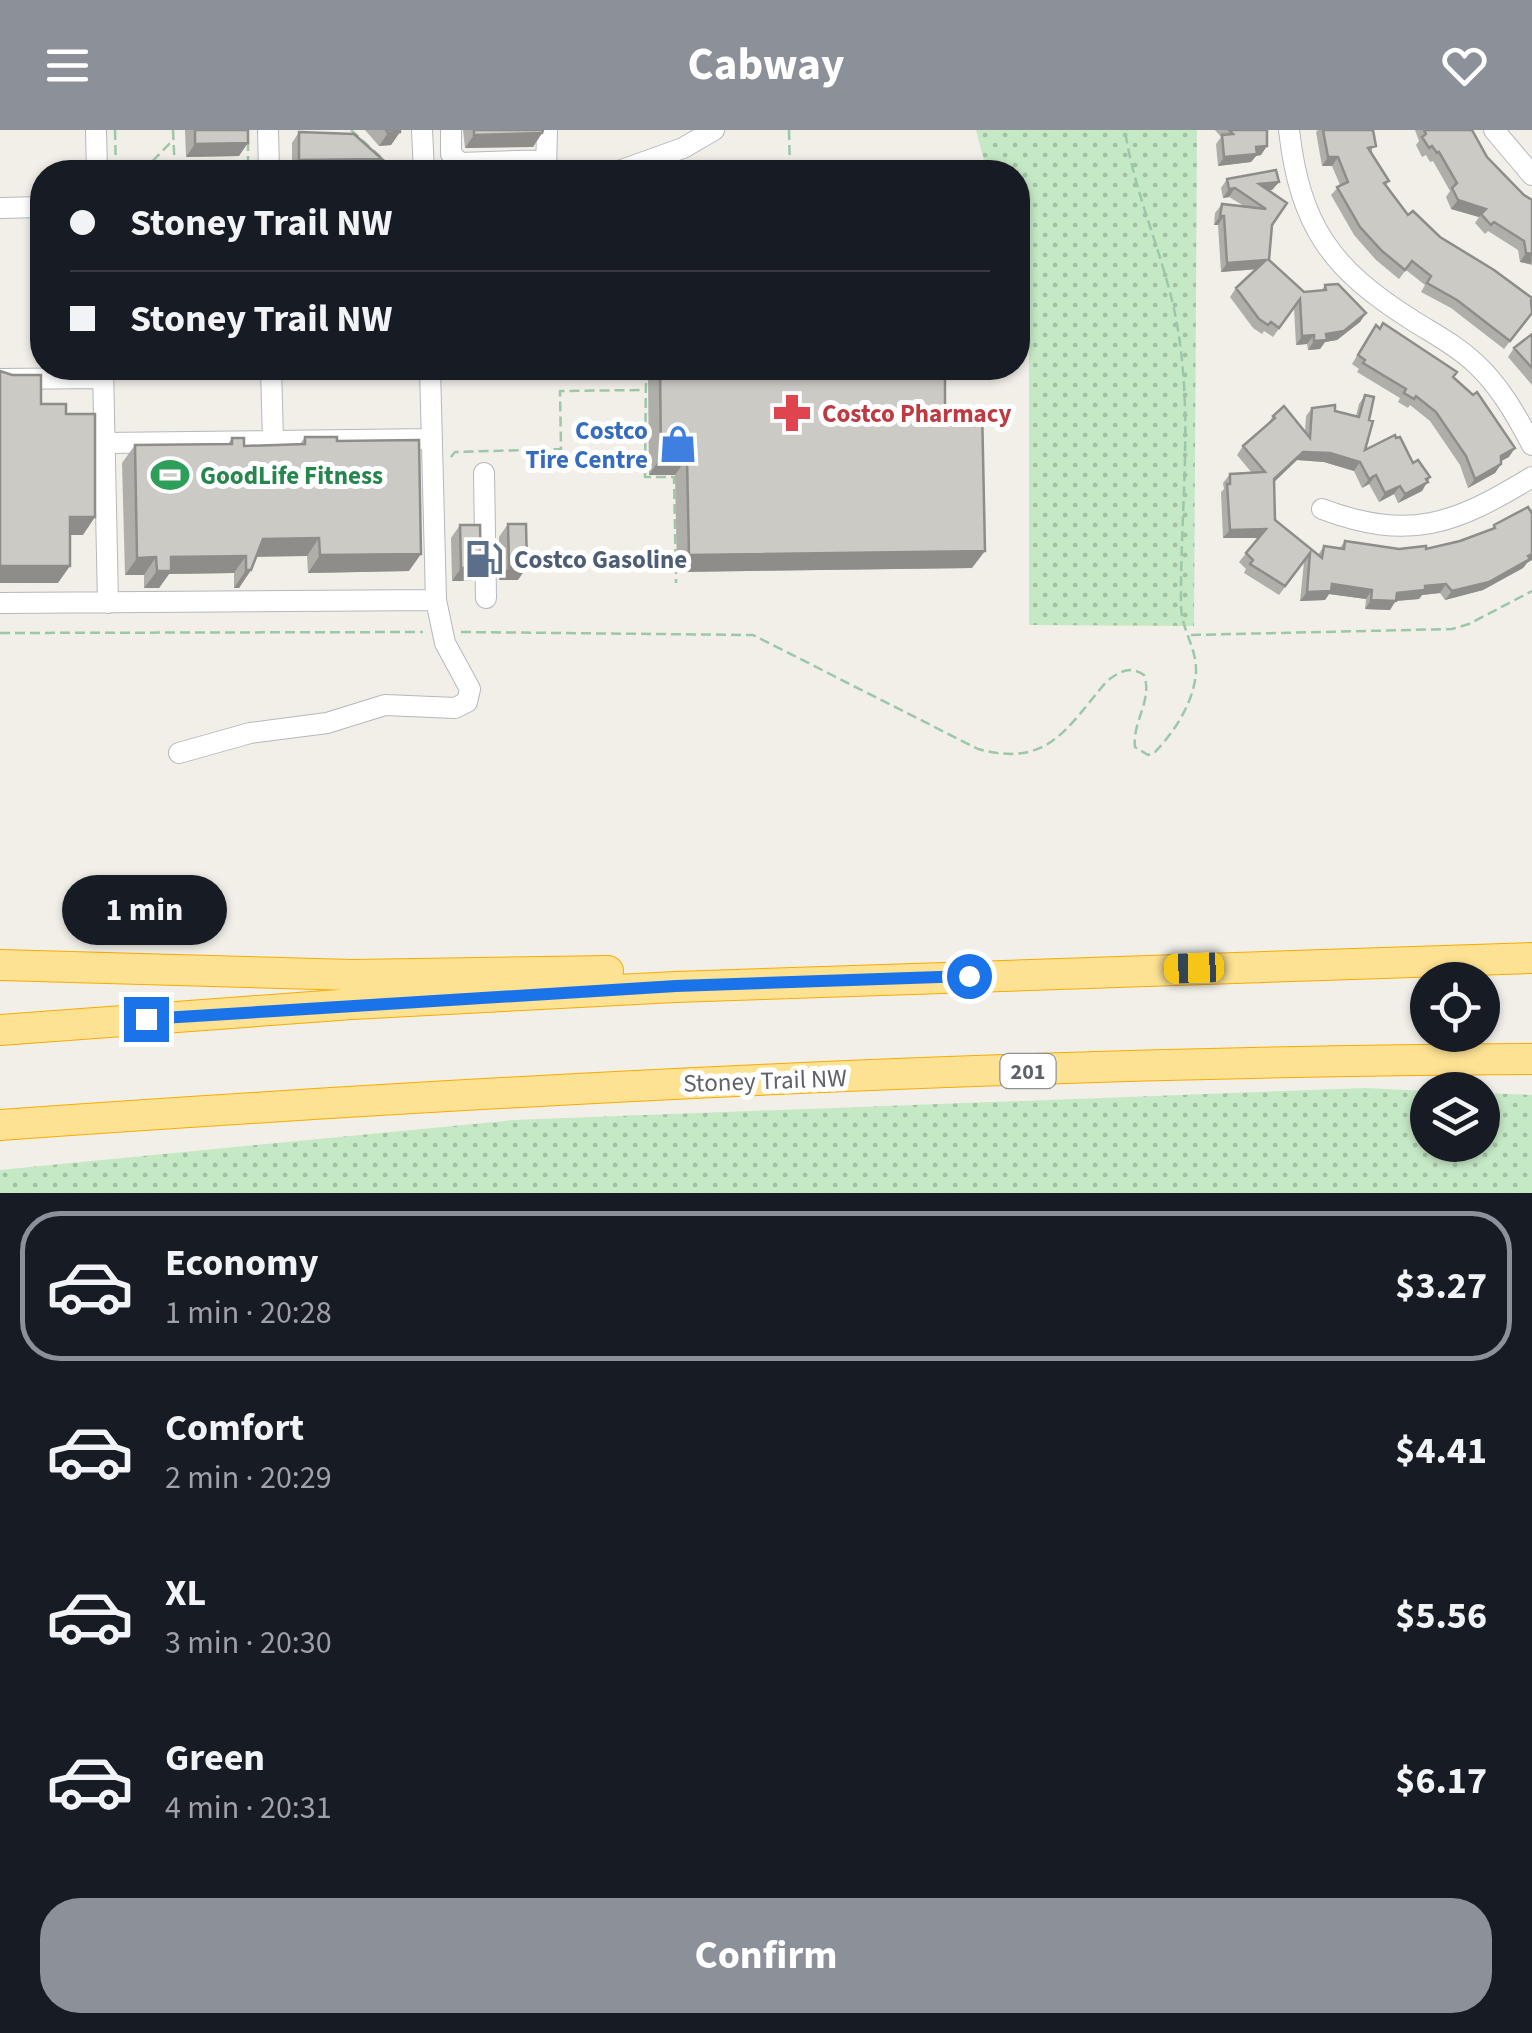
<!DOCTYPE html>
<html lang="en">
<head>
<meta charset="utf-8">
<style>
  :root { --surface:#171b24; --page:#242831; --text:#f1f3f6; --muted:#9ea1a6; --line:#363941; --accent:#8c9099 }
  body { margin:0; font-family:"Source Sans 3",sans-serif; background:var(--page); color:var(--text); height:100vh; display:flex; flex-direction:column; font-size:38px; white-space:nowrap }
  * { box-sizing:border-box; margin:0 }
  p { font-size:32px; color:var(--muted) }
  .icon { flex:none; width:55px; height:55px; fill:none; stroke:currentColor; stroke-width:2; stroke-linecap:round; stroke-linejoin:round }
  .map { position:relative; height:1063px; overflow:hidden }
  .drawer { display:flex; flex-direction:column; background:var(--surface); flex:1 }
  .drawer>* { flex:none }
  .hud { position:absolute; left:30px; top:30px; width:1000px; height:220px; border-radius:40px; box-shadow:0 2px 8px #0004; display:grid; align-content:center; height:220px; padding:0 40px; background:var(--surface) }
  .fabs { position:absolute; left:1410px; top:832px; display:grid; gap:20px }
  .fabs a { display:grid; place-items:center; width:90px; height:90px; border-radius:50%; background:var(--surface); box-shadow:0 2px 8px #0004; font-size:50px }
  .end { position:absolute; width:45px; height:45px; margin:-22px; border:12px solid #1a73e8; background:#fff; box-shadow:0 0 0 5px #fff }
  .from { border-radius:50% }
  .bubble { position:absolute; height:70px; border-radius:35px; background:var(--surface); box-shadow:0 2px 8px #0004; font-size:32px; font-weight:700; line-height:70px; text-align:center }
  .car { position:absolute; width:30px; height:60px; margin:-30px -15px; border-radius:12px; box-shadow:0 0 8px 2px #0007; background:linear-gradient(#f5c518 24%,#345 0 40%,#f5c518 0 76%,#345 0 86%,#f5c518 0) }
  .hud b { display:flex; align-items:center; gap:35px; height:95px; font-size:38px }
  .hud b+b { border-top:2px solid var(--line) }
  .hud i { width:25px; height:25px; background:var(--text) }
  ul { padding:18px 0 0; list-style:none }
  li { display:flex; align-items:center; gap:30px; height:150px; margin:0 20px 15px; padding:0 20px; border:5px solid transparent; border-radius:40px }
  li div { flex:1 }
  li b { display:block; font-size:38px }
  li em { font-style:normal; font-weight:700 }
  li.selected { border-color:var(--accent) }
  li>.icon { width:90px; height:90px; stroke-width:1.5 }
  .cta { display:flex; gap:20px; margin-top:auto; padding:20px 40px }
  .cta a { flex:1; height:115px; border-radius:40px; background:var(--accent); color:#fff; font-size:40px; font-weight:700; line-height:115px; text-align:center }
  header { display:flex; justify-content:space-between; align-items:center; height:130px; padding:0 40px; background:var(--accent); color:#fff; font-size:45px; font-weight:700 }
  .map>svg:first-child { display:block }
  .park { fill:url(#park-dots) }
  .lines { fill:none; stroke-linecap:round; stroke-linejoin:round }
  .minor-casing { stroke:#b5b8bc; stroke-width:22 }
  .highway-casing { stroke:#f9ab00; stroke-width:32 }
  .path { stroke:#9cc7a9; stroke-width:2.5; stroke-dasharray:10 5; stroke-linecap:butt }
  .minor { stroke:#fff; stroke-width:20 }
  .highway { stroke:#fde293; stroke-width:30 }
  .wall { fill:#afaea9 }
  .shaded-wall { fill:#8f8d8a }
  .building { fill:#cccac5; stroke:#8f8d8a; stroke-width:2.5 }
  .route { stroke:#1a73e8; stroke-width:12 }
  .labels { text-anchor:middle; stroke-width:10; stroke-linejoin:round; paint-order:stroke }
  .shield { fill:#fff; stroke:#8f9295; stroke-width:2.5 }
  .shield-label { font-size:22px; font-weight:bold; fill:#5f6368 }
  .health-label { font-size:25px; font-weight:bold; fill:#be3a42; stroke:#fff; text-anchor:start }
  .shop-label { font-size:25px; font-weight:bold; fill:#366cbe; stroke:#fff; text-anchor:end }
  .leisure-label { font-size:25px; font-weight:bold; fill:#27864d; stroke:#fff; text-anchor:start }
  .service-label { font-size:25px; font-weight:bold; fill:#4e5e75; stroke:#fff; text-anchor:start }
  .street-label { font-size:25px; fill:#5f6368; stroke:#fff }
</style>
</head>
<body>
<header><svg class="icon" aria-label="menu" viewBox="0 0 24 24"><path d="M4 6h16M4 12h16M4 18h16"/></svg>Cabway<svg class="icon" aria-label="heart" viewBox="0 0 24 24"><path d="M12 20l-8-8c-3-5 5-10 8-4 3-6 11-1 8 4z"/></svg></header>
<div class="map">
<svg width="1532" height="1063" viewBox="0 0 1532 1063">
  <defs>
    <pattern id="park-dots" width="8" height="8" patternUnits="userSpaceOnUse" patternTransform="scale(2.5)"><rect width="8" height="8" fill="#c5e8c5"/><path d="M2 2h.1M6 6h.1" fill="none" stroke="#a3c0a4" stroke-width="1.8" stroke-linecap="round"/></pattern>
  </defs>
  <rect width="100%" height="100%" fill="#f1efe8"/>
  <!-- park -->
  <path class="park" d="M976 0H1197L1194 496 1029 495V211L1018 167V42H987Z
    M1366 958 1427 961 1428 1015H1482L1483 963 1532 965V1063H0V1040L514 990Z"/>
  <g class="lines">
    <!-- minor casing -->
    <g class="minor-casing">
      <path id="minor" d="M96 0 97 42
        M268 0 269 42
        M422 0 424 42
        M451 0V24L460 33 546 30
        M1289 0C1300 96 1331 139 1412 190 1434 204 1456 215 1475 233 1500 256 1516 285 1532 315
        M1494 0 1532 45
        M546 42 547 0
        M616 42 683 18 714 0
        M0 78 42 77
        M103 238 108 473
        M271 238 273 311
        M0 249 103 248
        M104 313 432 309
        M484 343 486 468
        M1322 379C1410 412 1455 394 1532 347
        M0 473 436 470
        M179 623 250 603 327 593 385 575 455 578 467 572 470 559 445 513 436 470 430 238"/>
    </g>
    <!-- highway casing -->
    <g class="highway-casing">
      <path id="highway" d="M0 835 353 845 608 841
        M0 900 352 874 675 857 1532 828
        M0 995C510 959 1021 932 1532 929"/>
    </g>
    <!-- path -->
    <path class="path" d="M115 0 116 42
      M173 0 175 42
      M351 0 397 42
      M789 0 790 42
      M248 11V42
      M565 41 601 34
      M142 42 174 9
      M646 238 645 347H674L676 453
      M451 327 455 322 561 319 560 261 644 260
      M461 502 753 505 978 619C1048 638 1066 599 1107 551 1119 542 1130 535 1144 545 1153 570 1132 592 1135 617L1148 625 1155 622C1175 601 1194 572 1196 542 1197 518 1181 499 1181 475 1180 384 1193 291 1178 200 1167 131 1135 69 1125 0
      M0 503 423 502
      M1191 505 1452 499 1469 494 1532 461"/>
    <!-- minor -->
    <use href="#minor" class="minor"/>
    <!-- highway -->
    <use href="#highway" class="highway"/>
  </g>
  <!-- wall -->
  <path class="wall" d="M185 0H248L239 26 186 27Z
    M365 0H400V2L391 15 379 16Z
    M463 0H543L542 3 533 17 465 18Z
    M1215 0H1267L1261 25 1256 26 1251 32 1218 36 1216 14 1221 7Z
    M1318 0H1373L1372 23 1389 51 1386 55 1408 85 1531 171 1532 183 1504 219 1451 178 1421 162 1425 155 1406 140 1399 149 1376 130 1354 105 1331 65 1340 55 1332 36H1322L1316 2Z
    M1415 0H1472L1487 27 1524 65 1532 70V135L1520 132 1518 120 1488 101 1485 104 1475 93 1479 87 1451 79 1446 67 1450 61 1433 31 1430 32 1426 25 1422 27 1416 15 1419 11Z
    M299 2 374 40 292 41V13Z
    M1227 49 1279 52 1272 60 1268 61 1272 95 1269 130 1304 162 1321 161 1325 155 1366 183 1360 192 1337 210 1325 212 1320 219 1308 220 1307 214 1296 215 1294 178 1273 207 1264 201 1262 204 1253 198 1230 167 1236 158 1256 139 1221 142 1218 95H1214L1215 83 1222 74 1244 76 1229 67 1223 68 1221 58Z
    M1380 199 1453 247 1509 327 1501 331V334L1495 343 1468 358 1460 335 1430 291 1410 275 1408 278 1398 272 1400 268 1357 242 1359 239 1352 234 1370 204Z
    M1532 204V255L1508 227 1514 218Z
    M654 238H945V277L972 438 677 442 675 345H649L648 246Z
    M1365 265V320L1413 333 1430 347 1422 361 1398 373 1394 364 1379 372 1369 354 1362 358 1354 341 1324 332 1297 330 1274 352 1275 390 1318 425 1324 416 1339 419 1345 411 1399 419H1426L1460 411 1491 399 1494 395 1527 433 1523 438 1483 460 1445 470 1440 463 1422 465 1419 469 1396 471 1390 480 1365 479 1366 469 1329 464 1325 470 1300 471 1304 432 1279 465 1244 443 1246 439 1239 432 1258 408H1223L1221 362 1224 359 1223 353 1230 344 1252 343 1237 325 1243 316 1267 295 1273 286 1305 301 1306 286 1312 278 1335 281 1356 286 1359 274Z
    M305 307 337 311 409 441 308 443 307 426H256L251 440 239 458H234V443L169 444 159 458H144V445H125L122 333 135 315 228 314 232 308 244 316 300 314Z
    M508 394 518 450H499V407Z
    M460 395 481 438 472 451H452L451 408Z"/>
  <!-- shaded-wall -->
  <path class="shaded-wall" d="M400 2 391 15 379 16 388 3Z
    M542 3 533 17 465 18 474 5Z
    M248 13 239 26 186 27 195 14Z
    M1267 16 1261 25 1256 26 1251 32 1218 36 1224 27 1256 17Z
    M1328 27H1338L1332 36H1322Z
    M382 29 374 40 292 41 299 30Z
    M1279 52 1272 60 1252 63 1259 54Z
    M1235 58 1229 67 1223 68 1229 59Z
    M1458 70 1486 79 1479 87 1451 79Z
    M1220 86H1224L1218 95H1214Z
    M1526 123 1532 124 1531 134 1520 132Z
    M1266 130 1259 139 1221 142 1227 133Z
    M1366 183 1360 192 1337 210 1325 212 1320 219 1308 220 1314 211Z
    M1314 205 1307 214 1296 215 1302 206Z
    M1515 318 1509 327 1495 334 1501 326Z
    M1303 322 1330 323 1360 332 1354 341 1324 332 1297 330 1268 358 1274 349Z
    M661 327 687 328 675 345H649Z
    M1501 334 1495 343 1468 358 1475 349Z
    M1376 345 1369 354 1362 358 1369 349Z
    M1430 347 1422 361 1398 373 1405 364Z
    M1400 356 1394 364 1379 372 1385 363Z
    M70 387H95L83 405H58Z
    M1266 399 1259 408H1223L1230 400Z
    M319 408 307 426 251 427 263 409Z
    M985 421 972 438 677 442 689 425Z
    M421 424 409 441 308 443 320 425Z
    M1532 424V430L1527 433 1523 438 1483 460 1445 470 1452 461Z
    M246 426 234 443 169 444 159 458H144L157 441 171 427Z
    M156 427 144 445H125L137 428Z
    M0 436H70L58 453H0Z
    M509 437H527L518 450H499Z
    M461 438H481L472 451H452Z
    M246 440H251L239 458H234Z
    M1332 454 1372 460 1366 469 1329 464 1325 470 1300 471 1307 462Z
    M1446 454 1440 463 1422 465 1419 469 1395 471 1390 480 1365 479 1371 470 1425 456Z"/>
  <!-- building -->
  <path class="building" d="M195 0H248V13L195 14Z
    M386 0H400V2L388 3Z
    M474 0H543L542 3 474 5Z
    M1229 0H1267V16L1256 17 1257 24 1224 27 1222 5 1233 4Z
    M1323 0H1373L1376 16 1368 18 1389 51 1384 53 1408 85 1413 81 1440 107 1494 140 1532 168 1531 171 1532 183 1510 211 1457 170 1427 153 1431 146 1412 131 1405 140 1382 121 1360 97 1337 57 1348 52 1338 27H1328Z
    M1424 0H1472L1487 27 1524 65 1532 70V124L1526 123 1524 111 1494 92 1491 95 1481 84 1486 79 1458 70 1452 58 1457 53 1439 22 1437 23 1432 16 1429 18 1422 7 1426 4Z
    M299 2 354 4 382 29 299 30Z
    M1276 40 1279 52 1259 54 1287 73 1272 95 1269 130 1304 162 1326 160 1325 155 1338 154 1366 183 1344 201 1326 204 1327 210 1314 211V205L1302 206 1300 169 1279 198 1271 192 1268 195 1259 189 1236 158 1266 130 1227 133 1224 86H1220L1222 74 1266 79 1235 58 1229 59 1227 49Z
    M1383 193 1457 242 1453 247 1473 265 1477 262 1515 318 1501 326V334L1475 349 1466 326 1436 282 1416 266 1414 269 1404 263 1406 259 1363 233 1365 230 1358 225 1376 195 1380 199Z
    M1532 204V238L1514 218Z
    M660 238H945V277H982L985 421 689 425 687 328 661 327Z
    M0 241 12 245H41V274H66V284H95V387H70V436H0Z
    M1365 265 1374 267 1369 290 1373 291 1365 320 1395 305 1396 308 1400 307 1413 333 1418 330 1430 347 1426 349 1428 352 1405 364 1400 356 1385 363 1376 345 1369 349 1360 332 1330 323 1303 322 1274 349 1275 390 1322 428 1324 416 1344 419 1345 411 1399 419 1426 416V419L1460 411 1495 398 1494 395 1528 377 1531 382 1532 381V424L1528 426 1530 429 1489 452 1452 461 1446 454 1425 456V460L1397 463 1396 471 1371 470 1372 460 1332 454 1331 461 1307 462 1310 423 1285 456 1250 434 1253 430 1246 423 1266 399 1230 400 1227 354H1230V344L1265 342 1243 316 1275 288 1273 286 1284 276 1310 308 1312 278 1335 275V281L1359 287Z
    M305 307H337V311L419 310 421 424 320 425 319 408 263 409 251 440H246V426L171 427V441H157L156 427 137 428 135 315 232 314V308H244V316L305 314Z
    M508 394H526L527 437H509Z
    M460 395H480L481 438H461Z"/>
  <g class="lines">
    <!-- route -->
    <path class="route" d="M146 889 676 856 969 846"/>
  </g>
  <!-- icons -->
  <defs>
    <g id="pharmacy-bare" transform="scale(3)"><path d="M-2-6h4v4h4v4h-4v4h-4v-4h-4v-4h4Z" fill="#e0444e" stroke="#fff" stroke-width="2.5" paint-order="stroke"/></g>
    <g id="shop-bare" transform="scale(3)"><path d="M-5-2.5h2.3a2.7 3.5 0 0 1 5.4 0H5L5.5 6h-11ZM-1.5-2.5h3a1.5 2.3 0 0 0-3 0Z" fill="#3f7fe0" stroke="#fff" stroke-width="2.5" paint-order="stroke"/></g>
    <g id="stadium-bare" transform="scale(3)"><path d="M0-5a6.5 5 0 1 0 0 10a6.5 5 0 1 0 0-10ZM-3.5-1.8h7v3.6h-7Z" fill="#2e9e5b" stroke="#fff" stroke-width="2.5" paint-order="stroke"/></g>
    <g id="fuel-bare" transform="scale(3)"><path d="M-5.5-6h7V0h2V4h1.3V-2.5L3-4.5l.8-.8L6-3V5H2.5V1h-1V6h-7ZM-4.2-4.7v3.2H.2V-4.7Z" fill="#5c6f8a" stroke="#fff" stroke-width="2.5" paint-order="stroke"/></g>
  </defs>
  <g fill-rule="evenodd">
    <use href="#pharmacy-bare" x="792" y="283"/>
    <use href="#shop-bare" x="678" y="314"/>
    <use href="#stadium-bare" x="170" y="345"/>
    <use href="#fuel-bare" x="484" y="429"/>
  </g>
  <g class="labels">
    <!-- shield labels -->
    <rect class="shield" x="1000.5" y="924" width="55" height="34" rx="8"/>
    <g class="shield-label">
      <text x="1028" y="949">201</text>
    </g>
    <!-- health labels -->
    <g class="health-label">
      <text x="822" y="292">Costco Pharmacy</text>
    </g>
    <!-- shop labels -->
    <g class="shop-label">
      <text x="648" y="309">Costco<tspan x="648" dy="29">Tire Centre</tspan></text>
    </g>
    <!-- leisure labels -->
    <g class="leisure-label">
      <text x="200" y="354">GoodLife Fitness</text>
    </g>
    <!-- service labels -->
    <g class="service-label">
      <text x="514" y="438">Costco Gasoline</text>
    </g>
    <!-- street labels -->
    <g class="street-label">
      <text transform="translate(765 950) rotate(-2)" y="9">Stoney Trail NW</text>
    </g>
  </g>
</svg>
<div class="fabs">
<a><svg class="icon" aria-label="locate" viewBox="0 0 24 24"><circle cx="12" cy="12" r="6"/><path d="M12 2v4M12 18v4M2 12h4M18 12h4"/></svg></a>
<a><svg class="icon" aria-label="layers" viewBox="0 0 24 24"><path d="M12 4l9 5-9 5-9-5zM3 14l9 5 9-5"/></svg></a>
</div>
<i class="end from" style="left:969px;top:846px"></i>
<i class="end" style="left:146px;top:889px"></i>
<div class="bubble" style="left:62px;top:745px;width:165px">1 min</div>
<i class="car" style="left:1194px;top:838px;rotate:268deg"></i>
<div class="hud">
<b><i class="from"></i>Stoney Trail NW</b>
<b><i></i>Stoney Trail NW</b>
</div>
</div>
<section class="drawer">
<ul>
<li class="selected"><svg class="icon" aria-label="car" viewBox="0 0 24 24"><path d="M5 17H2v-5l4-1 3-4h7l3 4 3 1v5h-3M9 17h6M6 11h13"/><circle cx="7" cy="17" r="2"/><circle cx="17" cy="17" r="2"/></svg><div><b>Economy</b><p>1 min · 20:28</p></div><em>$3.27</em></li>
<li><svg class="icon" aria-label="car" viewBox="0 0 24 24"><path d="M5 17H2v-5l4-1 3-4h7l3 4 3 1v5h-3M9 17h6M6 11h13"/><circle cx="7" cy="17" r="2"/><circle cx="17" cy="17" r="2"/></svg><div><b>Comfort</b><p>2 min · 20:29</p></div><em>$4.41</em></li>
<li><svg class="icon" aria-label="car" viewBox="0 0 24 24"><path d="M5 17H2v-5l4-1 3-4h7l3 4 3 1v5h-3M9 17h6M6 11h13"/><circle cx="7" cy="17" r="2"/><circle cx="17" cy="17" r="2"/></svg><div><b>XL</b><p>3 min · 20:30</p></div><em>$5.56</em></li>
<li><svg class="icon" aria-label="car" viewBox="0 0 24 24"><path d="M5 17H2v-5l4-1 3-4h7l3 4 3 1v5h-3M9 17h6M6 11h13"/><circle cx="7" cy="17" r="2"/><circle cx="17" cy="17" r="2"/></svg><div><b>Green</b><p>4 min · 20:31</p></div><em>$6.17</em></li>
</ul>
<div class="cta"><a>Confirm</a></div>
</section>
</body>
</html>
